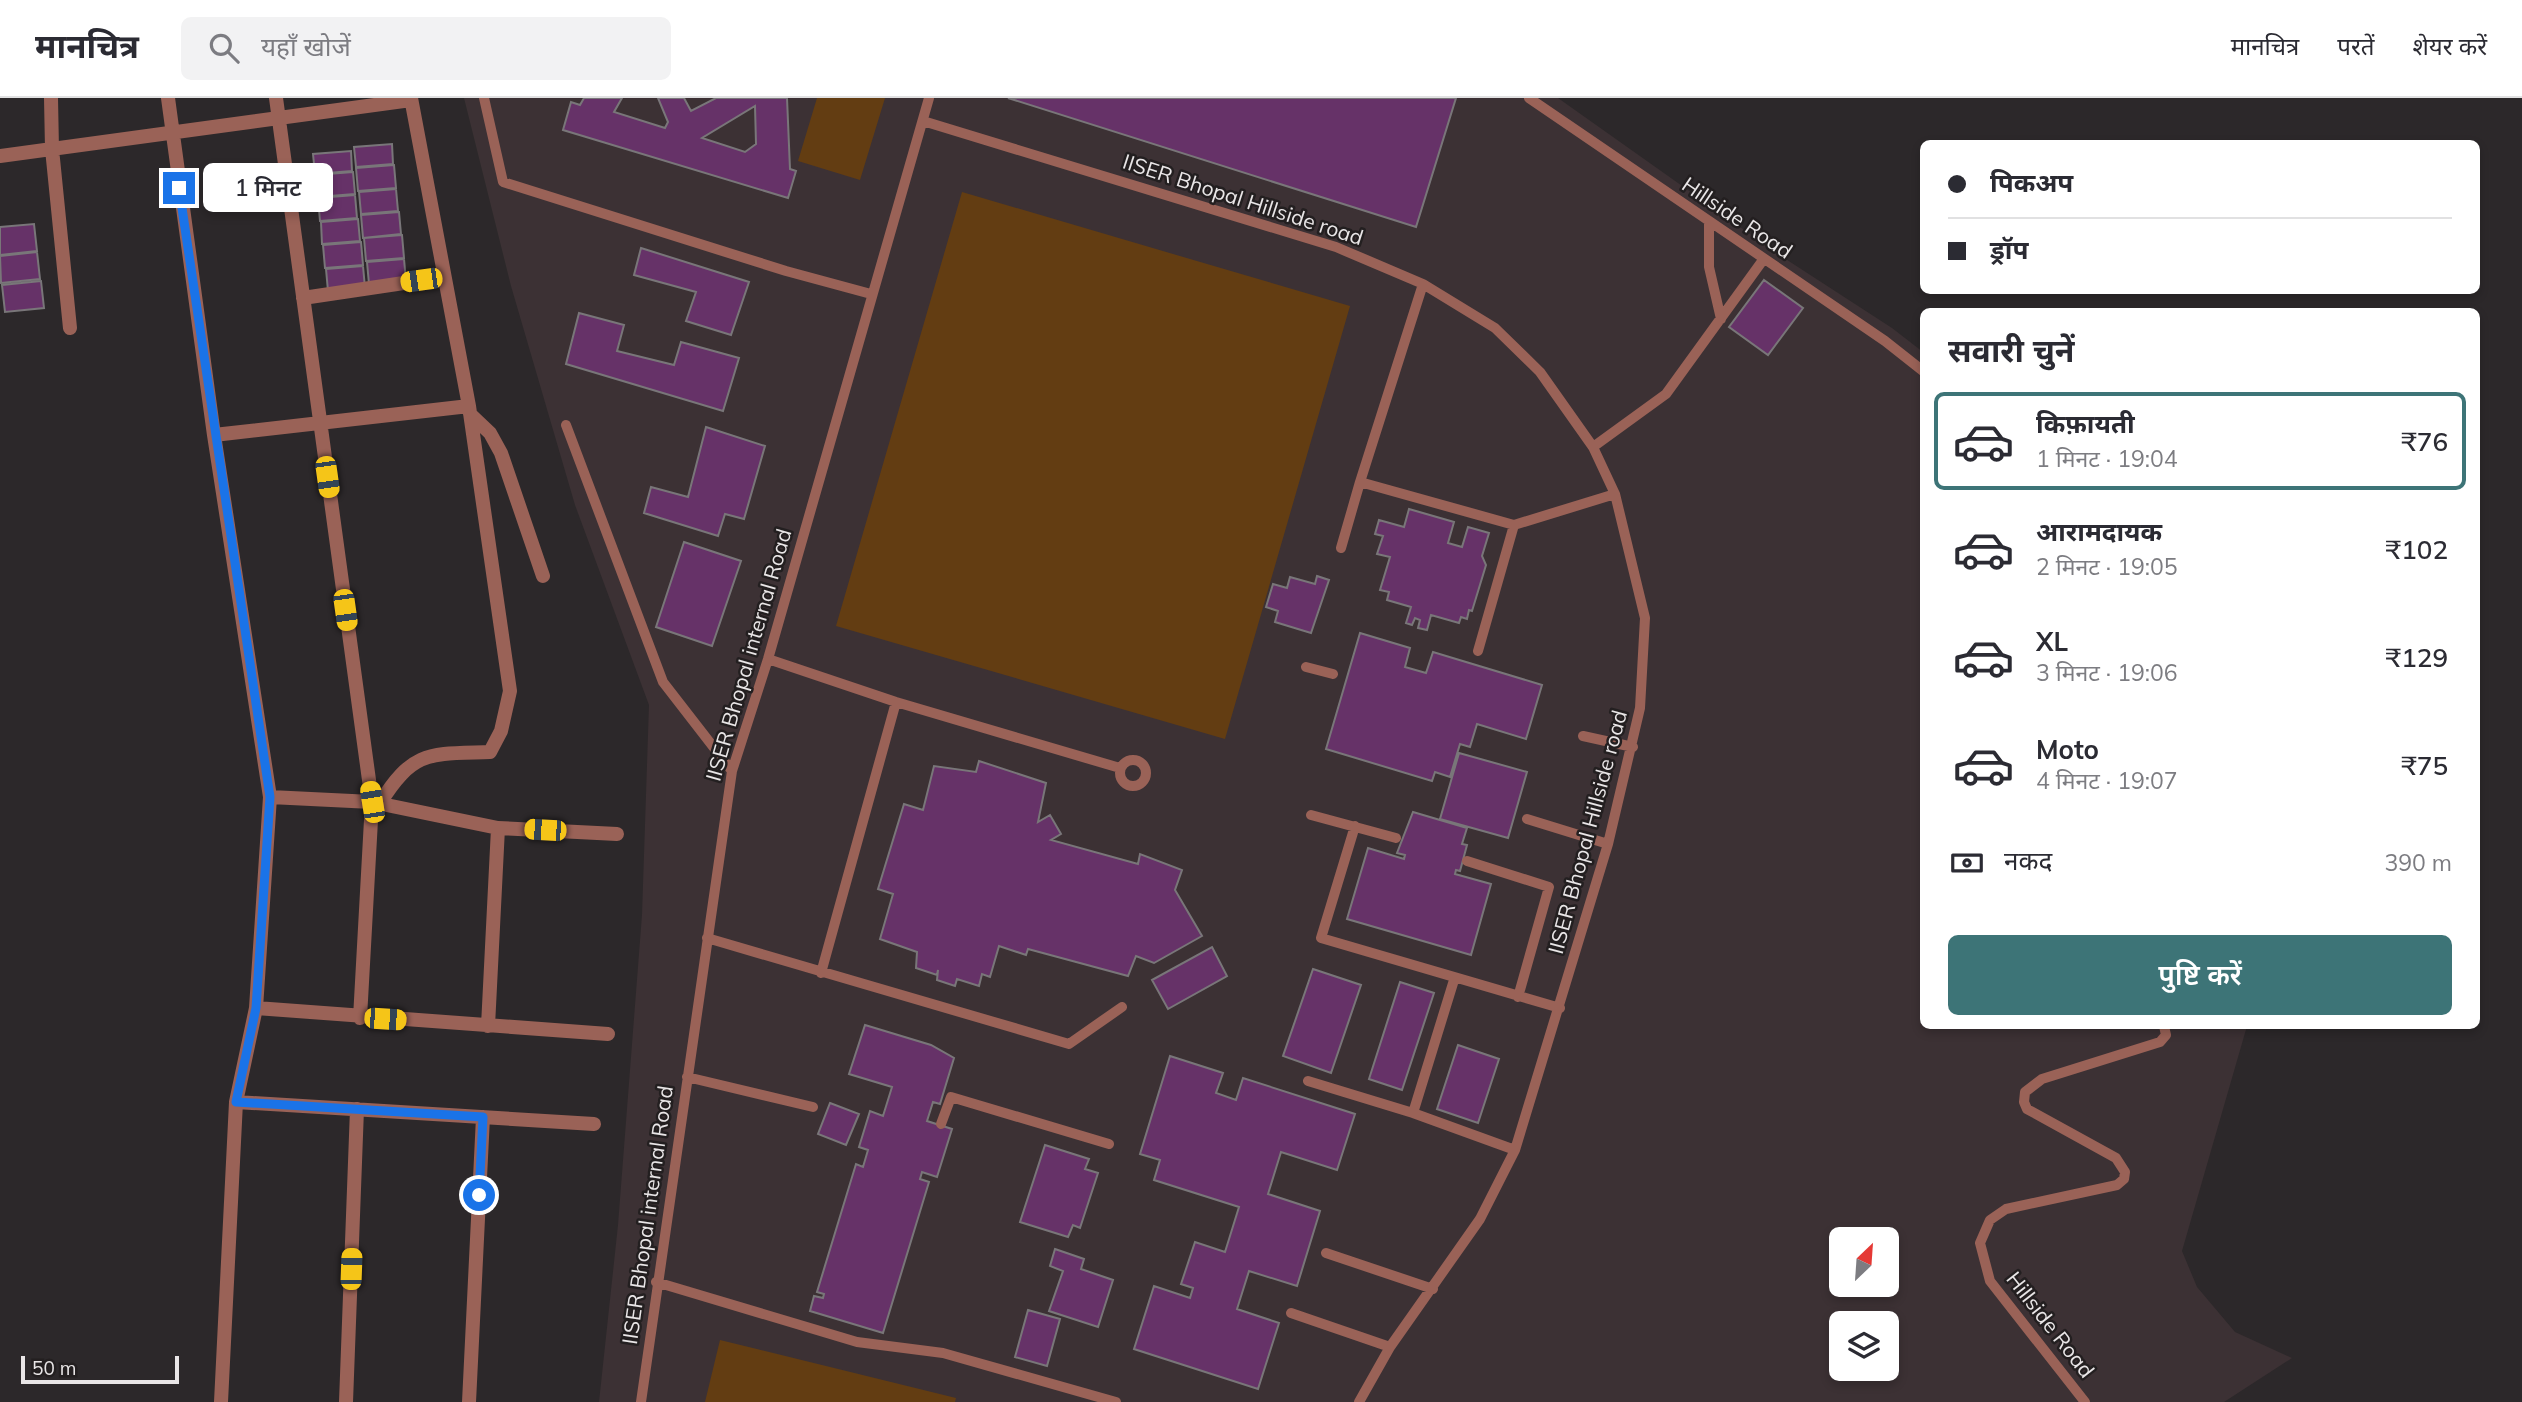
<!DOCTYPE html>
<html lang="hi">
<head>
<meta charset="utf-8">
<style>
  :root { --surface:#fff; --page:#f2f2f3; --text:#2b2b33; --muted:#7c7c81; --line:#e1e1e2; --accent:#3d7477 }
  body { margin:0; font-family:Mulish,"Noto Sans Devanagari",sans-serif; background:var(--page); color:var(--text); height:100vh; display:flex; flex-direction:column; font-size:26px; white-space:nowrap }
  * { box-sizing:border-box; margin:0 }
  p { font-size:23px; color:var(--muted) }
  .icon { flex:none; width:38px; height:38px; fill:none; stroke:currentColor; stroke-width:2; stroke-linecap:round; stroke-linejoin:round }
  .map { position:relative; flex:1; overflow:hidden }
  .side { position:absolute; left:1920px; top:210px; width:560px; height:721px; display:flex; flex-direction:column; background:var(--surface); border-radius:10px; box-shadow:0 4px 10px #0003 }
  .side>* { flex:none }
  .top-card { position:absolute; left:1920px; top:42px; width:560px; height:154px; border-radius:10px; box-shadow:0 4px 10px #0003; display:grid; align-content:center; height:154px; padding:0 28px; background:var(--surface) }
  .needle { width:46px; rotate:25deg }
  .buttons { position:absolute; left:1829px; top:1129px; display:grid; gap:14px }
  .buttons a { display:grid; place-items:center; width:70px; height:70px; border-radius:10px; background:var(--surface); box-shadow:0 4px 10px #0003; font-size:35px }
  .scale { position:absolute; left:21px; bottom:18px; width:158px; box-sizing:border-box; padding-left:7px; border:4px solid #e9e6e7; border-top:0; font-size:19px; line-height:24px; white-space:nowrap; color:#e9e6e7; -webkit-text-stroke:5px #231f20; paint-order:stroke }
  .end { position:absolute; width:32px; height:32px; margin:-16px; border:9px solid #1a73e8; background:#fff; box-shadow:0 0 0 4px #fff }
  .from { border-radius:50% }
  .bubble { position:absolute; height:49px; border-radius:10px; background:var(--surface); box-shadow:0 4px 10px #0003; font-size:23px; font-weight:600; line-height:49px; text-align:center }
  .car { position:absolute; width:21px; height:42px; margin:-21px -10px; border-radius:9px; box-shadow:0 0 5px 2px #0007; background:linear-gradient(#f5c518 24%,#345 0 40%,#f5c518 0 76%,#345 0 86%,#f5c518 0) }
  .top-card b { display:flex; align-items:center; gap:24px; height:66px; font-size:26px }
  .top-card b+b { border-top:2px solid var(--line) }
  .top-card i { width:18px; height:18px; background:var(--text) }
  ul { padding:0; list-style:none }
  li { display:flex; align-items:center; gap:21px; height:98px; margin:0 14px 10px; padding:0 14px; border:4px solid transparent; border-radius:10px }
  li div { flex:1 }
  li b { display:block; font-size:26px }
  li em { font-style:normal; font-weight:600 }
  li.active { border-color:var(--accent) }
  li>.icon { width:63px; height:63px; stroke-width:1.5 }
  h2 { padding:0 28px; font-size:32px; line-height:84px }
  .pay { display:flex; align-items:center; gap:18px; height:77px; padding:0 28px; font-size:26px }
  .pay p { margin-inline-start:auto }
  .cta { display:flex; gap:14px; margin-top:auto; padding:14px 28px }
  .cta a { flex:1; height:80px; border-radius:10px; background:var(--accent); color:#fff; font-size:28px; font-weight:600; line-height:80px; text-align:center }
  header { display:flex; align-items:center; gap:42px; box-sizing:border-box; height:98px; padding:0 35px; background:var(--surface); border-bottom:2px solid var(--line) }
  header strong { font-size:33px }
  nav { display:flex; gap:38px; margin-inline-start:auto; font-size:24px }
  .search { width:490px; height:63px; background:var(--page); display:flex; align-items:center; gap:18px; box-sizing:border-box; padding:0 24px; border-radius:10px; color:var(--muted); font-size:26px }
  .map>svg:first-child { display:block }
  .built { fill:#3c3134; fill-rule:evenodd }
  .green { fill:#633d12 }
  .building { fill:#663268; stroke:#797679; stroke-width:2; fill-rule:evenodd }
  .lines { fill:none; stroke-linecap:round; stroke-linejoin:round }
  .lane { stroke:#9a6257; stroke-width:10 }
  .street { stroke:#9a6257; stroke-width:14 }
  .route { stroke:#1a73e8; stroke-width:9 }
  .labels { text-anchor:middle; stroke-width:5; stroke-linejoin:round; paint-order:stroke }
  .street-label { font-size:21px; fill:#e9e6e7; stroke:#231f20 }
</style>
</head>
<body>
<header>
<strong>मानचित्र</strong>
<div class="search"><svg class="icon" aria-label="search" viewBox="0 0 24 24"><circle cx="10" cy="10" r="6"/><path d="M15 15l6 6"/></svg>यहाँ खोजें</div>
<nav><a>मानचित्र</a><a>परतें</a><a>शेयर करें</a></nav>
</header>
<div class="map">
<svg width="2522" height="1304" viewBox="0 0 2522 1304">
  <rect width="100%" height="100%" fill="#2c282a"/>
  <!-- built -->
  <path class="built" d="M464 0H1558L1781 158 1892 230 1923 254V928H2247L2182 1153 2197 1189 2235 1234 2292 1260 2224 1304H599L618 1127 642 817 649 607 575 407 511 188ZM1841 1141H1886V1186H1841ZM1841 1225H1886V1270H1841Z"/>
  <!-- green -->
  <path class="green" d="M817 0H885L860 82 798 63Z
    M962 94 1350 208 1225 641 836 528Z
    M720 1242 956 1300 955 1304H705Z"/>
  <!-- building -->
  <path class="building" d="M584 0H622L614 14 665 30 668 24 658 0H684L691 13 716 0H787L790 71 796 73 788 100 563 32 571 4 580 7ZM755 8 756 46 745 54 702 40Z
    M1008 0H1456L1416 129Z
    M392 46 393 66 356 69 354 49Z
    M351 53 352 73 315 76 313 56Z
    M394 67 396 90 358 93 356 70Z
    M353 74 355 96 317 99 315 77Z
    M396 91 398 113 361 116 359 94Z
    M355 97 357 120 320 123 318 100Z
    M399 114 401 136 363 140 361 117Z
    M358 121 360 143 322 146 321 124Z
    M34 126 37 153 0 157V129Z
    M402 137 404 160 366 163 364 140Z
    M361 144 363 167 325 170 323 147Z
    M641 150 749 184 731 237 686 223 696 194 634 177Z
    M37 154 40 181 1 185 0 158Z
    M404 161 406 183 369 186 367 164Z
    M363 168 365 190 328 193 326 171Z
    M1764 182 1803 210 1768 257 1729 229Z
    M41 183 44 210 5 214 2 187Z
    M579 215 624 227 617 253 674 267 681 244 739 260 723 313 566 266Z
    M706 329 765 348 744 421 725 416 718 438 644 415 651 389 688 399Z
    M1409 411 1454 424 1448 445 1462 449 1468 429 1489 435 1482 458 1486 467 1472 513 1469 512 1467 521 1461 519 1459 525 1431 517 1427 532 1418 530 1420 522 1415 520 1412 527 1406 525 1411 509 1387 502 1389 494 1380 492 1390 459 1377 456 1383 438 1375 436 1379 422 1404 429Z
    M684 444 741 463 712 548 656 529Z
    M1317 478 1329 482 1311 535 1275 524 1278 513 1266 509 1273 486 1287 490 1290 479 1315 486Z
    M1360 535 1410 550 1405 569 1426 575 1433 554 1542 587 1526 641 1477 626 1470 649 1460 646 1450 679 1435 674 1432 683 1326 651Z
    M1459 655 1527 674 1508 740 1440 721Z
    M979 663 1046 685 1038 724 1050 717 1061 736 1051 742 1138 766 1140 756 1182 772 1175 792 1202 838 1154 865 1136 858 1128 878 1028 851 1026 857 999 848 990 879 982 876 979 888 957 881 955 888 937 882 938 872 937 877 916 870 917 854 880 841 893 796 878 791 904 706 923 712 934 668 976 674Z
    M1413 714 1467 730 1462 746 1467 747 1460 773 1456 772 1455 776 1491 786 1471 857 1347 821 1368 750 1404 761 1405 757 1397 755Z
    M1212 849 1227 878 1168 911 1152 882Z
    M1313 871 1361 887 1331 975 1283 958Z
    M1400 884 1434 895 1402 992 1369 981Z
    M865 927 931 947 954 960 940 1006 933 1004 927 1023 952 1031 937 1079 922 1074 920 1081 929 1084 883 1235 810 1213 814 1198 823 1200 824 1196 817 1194 856 1066 863 1069 868 1052 859 1049 870 1013 883 1018 892 989 849 976Z
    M1458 947 1499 961 1478 1025 1437 1011Z
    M1170 958 1223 975 1216 995 1236 1002 1243 980 1355 1016 1337 1072 1281 1054 1268 1096 1320 1113 1297 1188 1249 1173 1237 1211 1279 1225 1258 1291 1134 1251 1154 1188 1190 1200 1193 1190 1181 1186 1195 1144 1225 1154 1239 1109 1154 1082 1160 1062 1140 1056Z
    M830 1005 859 1016 846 1047 818 1036Z
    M1045 1047 1089 1061 1085 1071 1098 1075 1080 1130 1073 1127 1068 1139 1020 1124Z
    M1055 1151 1084 1161 1081 1171 1113 1182 1098 1229 1049 1213 1063 1173 1050 1168Z
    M1028 1212 1060 1221 1047 1268 1015 1259Z"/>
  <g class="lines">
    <!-- lane -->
    <path class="lane" d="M484 0 503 84 786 173 871 196
      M1529 0 1885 243 1923 273
      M923 23 1336 149 1423 186 1495 230 1540 274 1593 349 1615 396 1645 520 1640 610 1608 746 1515 1052 1480 1121 1390 1249 1359 1304
      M1709 125V169L1721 221
      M1423 186 1360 384 1514 427 1615 396
      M566 327 663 584 732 673
      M1593 349 1666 296 1763 162
      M1341 450 1360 384
      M1478 553 1514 427
      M768 561 896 604 1120 670
      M1306 569 1333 576
      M1583 638 1633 649
      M1120 675a13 13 0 1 1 26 0a13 13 0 1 1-26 0Z
      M1311 717 1396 740
      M1527 721 1608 746
      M1355 728 1321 840 1560 910
      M1467 763 1549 789 1518 899
      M707 840 1069 946 1122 909
      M821 875 896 604
      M687 979 813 1009
      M1308 983 1413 1015 1515 1052
      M1413 1015 1454 882
      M941 1026 951 999 1109 1046
      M1326 1155 1433 1191
      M656 1184 857 1244 943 1255 1116 1304
      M1291 1215 1390 1249
      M641 1304 732 673 768 561 929 0
      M2085 1304 1990 1183 1980 1145 1990 1122 2006 1111 2117 1087 2124 1081 2125 1074 2116 1060 2027 1011 2024 1004 2025 994 2042 981 2160 944 2166 937 2164 928"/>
    <!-- street -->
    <path class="street" d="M51 0 52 51 70 230
      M168 0 214 337 270 699 256 910 236 1004 221 1304
      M276 0 372 704 360 920
      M0 58 411 2
      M303 200 444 179
      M470 316 490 335 501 355 543 478
      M214 337 469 308
      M270 699 372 704 498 730 617 736
      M380 705C414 651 430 656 490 654L501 633 510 593 469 308 411 0
      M256 910 608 936
      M488 928 498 730
      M236 1004 594 1026
      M346 1304 357 1011
      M469 1304 483 1019"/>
  </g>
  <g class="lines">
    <!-- route -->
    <path class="route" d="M179 90 270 699 256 910 236 1004 483 1019 479 1097"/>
  </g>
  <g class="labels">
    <!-- street labels -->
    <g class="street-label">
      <text transform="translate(1243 102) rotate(18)" y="7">IISER Bhopal Hillside road</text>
      <text transform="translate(1737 120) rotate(34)" y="7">Hillside Road</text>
      <text transform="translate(749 557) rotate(-74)" y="7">IISER Bhopal internal Road</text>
      <text transform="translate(1588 734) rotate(-75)" y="7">IISER Bhopal Hillside road</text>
      <text transform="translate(648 1117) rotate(-82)" y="7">IISER Bhopal internal Road</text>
      <text transform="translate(2050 1227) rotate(52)" y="7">Hillside Road</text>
    </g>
  </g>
</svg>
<div class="buttons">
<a><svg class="needle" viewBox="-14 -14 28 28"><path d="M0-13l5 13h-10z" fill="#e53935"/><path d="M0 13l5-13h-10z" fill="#7c7c81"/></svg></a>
<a><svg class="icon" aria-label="layers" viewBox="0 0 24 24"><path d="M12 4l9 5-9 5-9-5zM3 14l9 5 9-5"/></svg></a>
</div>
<div class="scale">50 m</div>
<i class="end from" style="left:479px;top:1097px"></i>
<i class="end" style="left:179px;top:90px"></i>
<div class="bubble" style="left:203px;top:65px;width:130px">1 मिनट</div>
<i class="car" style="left:421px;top:182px;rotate:262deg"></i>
<i class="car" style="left:327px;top:379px;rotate:172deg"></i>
<i class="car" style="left:345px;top:512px;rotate:172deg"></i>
<i class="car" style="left:372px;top:704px;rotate:351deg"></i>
<i class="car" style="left:545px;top:732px;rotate:273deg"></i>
<i class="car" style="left:385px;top:921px;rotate:94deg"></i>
<i class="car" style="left:351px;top:1171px;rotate:2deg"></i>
<div class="top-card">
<b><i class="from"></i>पिकअप</b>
<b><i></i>ड्रॉप</b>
</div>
<section class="side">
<h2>सवारी चुनें</h2>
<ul>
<li class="active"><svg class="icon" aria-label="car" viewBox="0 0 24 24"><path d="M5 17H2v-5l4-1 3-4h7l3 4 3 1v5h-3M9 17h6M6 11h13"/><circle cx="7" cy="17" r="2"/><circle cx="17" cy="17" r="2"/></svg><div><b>किफ़ायती</b><p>1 मिनट · 19:04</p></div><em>₹76</em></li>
<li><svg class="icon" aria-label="car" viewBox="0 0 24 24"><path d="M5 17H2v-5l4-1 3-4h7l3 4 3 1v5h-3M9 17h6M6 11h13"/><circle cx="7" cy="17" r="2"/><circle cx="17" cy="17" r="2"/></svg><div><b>आरामदायक</b><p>2 मिनट · 19:05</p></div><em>₹102</em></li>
<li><svg class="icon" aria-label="car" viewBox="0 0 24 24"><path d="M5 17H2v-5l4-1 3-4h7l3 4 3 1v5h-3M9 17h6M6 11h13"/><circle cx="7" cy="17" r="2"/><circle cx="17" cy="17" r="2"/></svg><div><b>XL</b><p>3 मिनट · 19:06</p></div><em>₹129</em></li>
<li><svg class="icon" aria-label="car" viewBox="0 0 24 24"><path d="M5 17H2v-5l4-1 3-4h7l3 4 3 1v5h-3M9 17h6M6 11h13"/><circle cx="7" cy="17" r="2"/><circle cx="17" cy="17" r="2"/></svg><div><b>Moto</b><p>4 मिनट · 19:07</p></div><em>₹75</em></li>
</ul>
<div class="pay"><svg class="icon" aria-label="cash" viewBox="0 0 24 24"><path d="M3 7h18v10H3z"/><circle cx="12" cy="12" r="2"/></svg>नकद<p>390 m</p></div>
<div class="cta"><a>पुष्टि करें</a></div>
</section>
</div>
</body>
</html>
